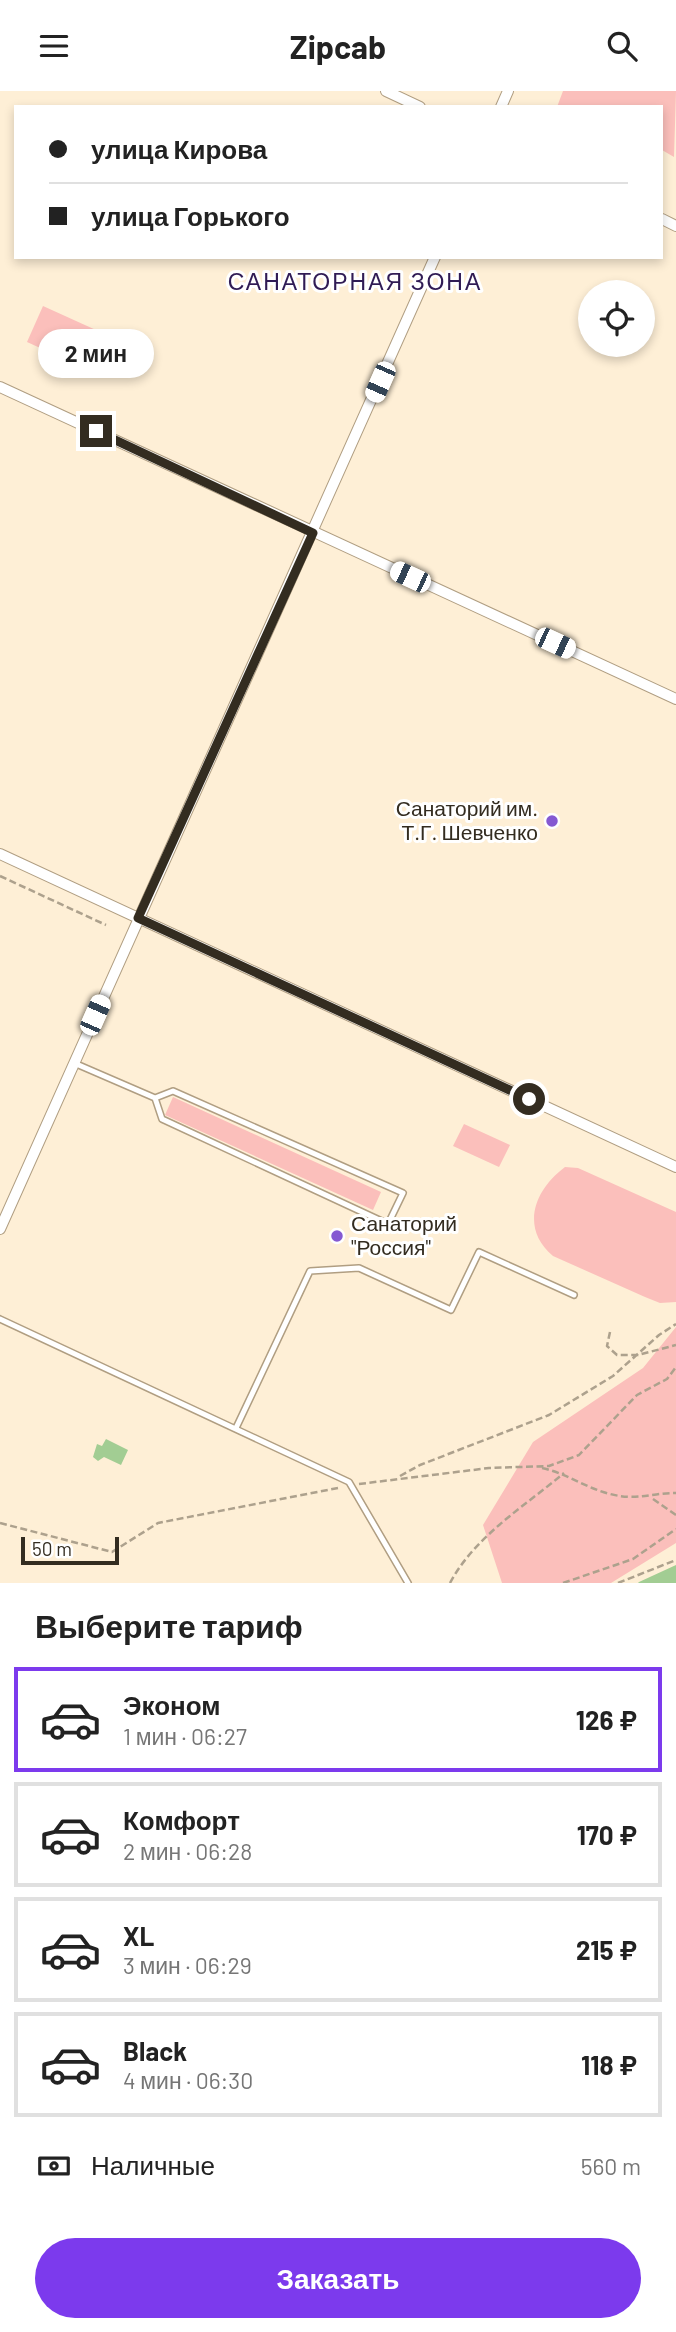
<!DOCTYPE html>
<html lang="ru">
<head>
<meta charset="utf-8">
<style>
  :root { --surface:#fff; --page:#f2f2f2; --text:#222; --muted:#767676; --line:#e0e0e0; --accent:#7c3aed }
  body { margin:0; font-family:Barlow,sans-serif; background:var(--page); color:var(--text); height:100vh; display:flex; flex-direction:column; font-size:26px; white-space:nowrap }
  * { box-sizing:border-box; margin:0 }
  p { font-size:23px; color:var(--muted) }
  .icon { flex:none; width:38px; height:38px; fill:none; stroke:currentColor; stroke-width:2; stroke-linecap:round; stroke-linejoin:round }
  .map { position:relative; height:1492px; overflow:hidden }
  .details { display:flex; flex-direction:column; background:var(--surface); flex:1 }
  .details>* { flex:none }
  .banner { position:absolute; left:14px; top:14px; width:649px; height:154px; border-radius:0px; box-shadow:0 4px 10px #0003; display:grid; align-content:center; height:154px; padding:0 35px; background:var(--surface) }
  .buttons { position:absolute; left:578px; top:189px; display:grid; gap:14px }
  .buttons a { display:grid; place-items:center; width:77px; height:77px; border-radius:50%; background:var(--surface); box-shadow:0 4px 10px #0003; font-size:35px }
  .scale { position:absolute; left:21px; bottom:18px; width:98px; box-sizing:border-box; padding-left:7px; border:4px solid #332c20; border-top:0; font-size:19px; line-height:24px; white-space:nowrap; color:#332c20; -webkit-text-stroke:5px #fff; paint-order:stroke }
  .end { position:absolute; width:32px; height:32px; margin:-16px; border:9px solid #332c20; background:#fff; box-shadow:0 0 0 4px #fff }
  .from { border-radius:50% }
  .bubble { position:absolute; height:49px; border-radius:24px; background:var(--surface); box-shadow:0 4px 10px #0003; font-size:23px; font-weight:700; line-height:49px; text-align:center }
  .car { position:absolute; width:21px; height:42px; margin:-21px -10px; border-radius:9px; box-shadow:0 0 5px 2px #0007; background:linear-gradient(#fff 24%,#345 0 40%,#fff 0 76%,#345 0 86%,#fff 0) }
  .banner b { display:flex; align-items:center; gap:24px; height:66px; font-size:26px }
  .banner b+b { border-top:2px solid var(--line) }
  .banner i { width:18px; height:18px; background:var(--text) }
  ul { padding:0; list-style:none }
  li { display:flex; align-items:center; gap:21px; height:105px; margin:0 14px 10px; padding:0 21px; border:4px solid var(--line); border-radius:0px }
  li div { flex:1 }
  li b { display:block; font-size:26px }
  li em { font-style:normal; font-weight:700 }
  li.on { border-color:var(--accent) }
  li>.icon { width:63px; height:63px; stroke-width:1.5 }
  h2 { padding:0 35px; font-size:32px; line-height:84px }
  .pay { display:flex; align-items:center; gap:18px; height:77px; padding:0 35px; font-size:26px }
  .pay p { margin-inline-start:auto }
  .button { display:flex; gap:14px; margin-top:auto; padding:14px 35px }
  .button a { flex:1; height:80px; border-radius:42px; background:var(--accent); color:#fff; font-size:28px; font-weight:700; line-height:80px; text-align:center }
  header { display:flex; justify-content:space-between; align-items:center; height:91px; padding:0 35px; background:var(--surface); font-size:32px; font-weight:700 }
  .map>svg:first-child { display:block }
  .green { fill:#fbbfbb }
  .water { fill:#a2cd93 }
  .lines { fill:none; stroke-linecap:round; stroke-linejoin:round }
  .lane-casing { stroke:#b09e82; stroke-width:8 }
  .street-casing { stroke:#b09e82; stroke-width:12 }
  .path { stroke:#ada18d; stroke-width:2.5; stroke-dasharray:7 3.5; stroke-linecap:butt }
  .lane { stroke:#fff; stroke-width:5 }
  .street { stroke:#fff; stroke-width:10 }
  .route { stroke:#332c20; stroke-width:9 }
  .poi-dot { fill:#8559d2; stroke:#fff; stroke-width:2.5 }
  .labels { text-anchor:middle; stroke-width:6; stroke-linejoin:round; paint-order:stroke }
  .poi-label { font-size:21px; fill:#332c20; stroke:#fff; text-anchor:end }
  .neighbourhood-label { font-size:23px; letter-spacing:2px; fill:#301b54; stroke:#fff }
</style>
</head>
<body>
<header><svg class="icon" aria-label="menu" viewBox="0 0 24 24"><path d="M4 6h16M4 12h16M4 18h16"/></svg>Zipcab<svg class="icon" aria-label="search" viewBox="0 0 24 24"><circle cx="10" cy="10" r="6"/><path d="M15 15l6 6"/></svg></header>
<div class="map">
<svg width="676" height="1492" viewBox="0 0 676 1492">
  <rect width="100%" height="100%" fill="#feefd6"/>
  <!-- green -->
  <path class="green" d="M563 0H676L674 66 662 59V16H557Z
    M43 215 118 249 102 285 27 251Z
    M173 1006 381 1101 373 1119 165 1024Z
    M464 1033 510 1054 499 1076 453 1055Z
    M565 1076 578 1077 676 1121V1211L660 1212 645 1206 553 1165C520 1137 534 1099 565 1076Z
    M676 1236V1452L611 1492H502L483 1434 533 1351 643 1277Z"/>
  <!-- water -->
  <path class="water" d="M106 1348 128 1359 121 1374 104 1366 98 1370 93 1366 97 1353 102 1355Z
    M676 1474V1492H638L639 1491Z"/>
  <g class="lines">
    <!-- lane casing -->
    <g class="lane-casing">
      <path id="lane" d="M74 972 155 1007 162 1028 388 1133 403 1102 173 1000 155 1007
        M0 1228 349 1391 408 1492
        M236 1337 310 1180 359 1177 451 1219 479 1161 574 1204"/>
    </g>
    <!-- street casing -->
    <g class="street-casing">
      <path id="street" d="M386 0 420 16
        M501 16 508 0
        M662 128 676 135
        M0 296 676 608
        M0 763 676 1076
        M0 1138 435 166"/>
    </g>
    <!-- path -->
    <path class="path" d="M0 785 106 834
      M610 1241 607 1255 617 1264H638L676 1254
      M542 1377C566 1382 586 1397 610 1403 637 1410 651 1402 676 1402
      M400 1385 420 1374 549 1324 613 1285 659 1244 676 1233
      M359 1393 489 1377 549 1375 579 1364 637 1304 667 1288 676 1276
      M653 1408 676 1424
      M0 1432 112 1461 158 1432 338 1397
      M450 1492C475 1445 525 1415 564 1382
      M563 1492 633 1468 676 1438
      M618 1492 676 1469"/>
    <!-- lane -->
    <use href="#lane" class="lane"/>
    <!-- street -->
    <use href="#street" class="street"/>
  </g>
  <g class="lines">
    <!-- route -->
    <path class="route" d="M96 340 313 442 138 827 529 1008"/>
  </g>
  <!-- markers -->
  <g class="poi-dot">
    <circle cx="552" cy="730" r="7"/>
    <circle cx="337" cy="1145" r="7"/>
  </g>
  <g class="labels">
    <!-- poi labels -->
    <g class="poi-label">
      <text x="538" y="725">Санаторий им.<tspan x="538" dy="24">Т.Г. Шевченко</tspan></text>
      <text x="351" y="1140" text-anchor="start">Санаторий<tspan x="351" dy="24">"Россия"</tspan></text>
    </g>
    <!-- neighbourhood labels -->
    <g class="neighbourhood-label">
      <text x="355" y="199">САНАТОРНАЯ ЗОНА</text>
    </g>
  </g>
</svg>
<div class="buttons">
<a><svg class="icon" aria-label="locate" viewBox="0 0 24 24"><circle cx="12" cy="12" r="6"/><path d="M12 2v4M12 18v4M2 12h4M18 12h4"/></svg></a>
</div>
<div class="scale">50 m</div>
<i class="end from" style="left:529px;top:1008px"></i>
<i class="end" style="left:96px;top:340px"></i>
<div class="bubble" style="left:38px;top:238px;width:116px">2 мин</div>
<i class="car" style="left:380px;top:291px;rotate:204deg"></i>
<i class="car" style="left:410px;top:486px;rotate:295deg"></i>
<i class="car" style="left:555px;top:552px;rotate:115deg"></i>
<i class="car" style="left:95px;top:924px;rotate:24deg"></i>
<div class="banner">
<b><i class="from"></i>улица Кирова</b>
<b><i></i>улица Горького</b>
</div>
</div>
<section class="details">
<h2>Выберите тариф</h2>
<ul>
<li class="on"><svg class="icon" aria-label="car" viewBox="0 0 24 24"><path d="M5 17H2v-5l4-1 3-4h7l3 4 3 1v5h-3M9 17h6M6 11h13"/><circle cx="7" cy="17" r="2"/><circle cx="17" cy="17" r="2"/></svg><div><b>Эконом</b><p>1 мин · 06:27</p></div><em>126 ₽</em></li>
<li><svg class="icon" aria-label="car" viewBox="0 0 24 24"><path d="M5 17H2v-5l4-1 3-4h7l3 4 3 1v5h-3M9 17h6M6 11h13"/><circle cx="7" cy="17" r="2"/><circle cx="17" cy="17" r="2"/></svg><div><b>Комфорт</b><p>2 мин · 06:28</p></div><em>170 ₽</em></li>
<li><svg class="icon" aria-label="car" viewBox="0 0 24 24"><path d="M5 17H2v-5l4-1 3-4h7l3 4 3 1v5h-3M9 17h6M6 11h13"/><circle cx="7" cy="17" r="2"/><circle cx="17" cy="17" r="2"/></svg><div><b>XL</b><p>3 мин · 06:29</p></div><em>215 ₽</em></li>
<li><svg class="icon" aria-label="car" viewBox="0 0 24 24"><path d="M5 17H2v-5l4-1 3-4h7l3 4 3 1v5h-3M9 17h6M6 11h13"/><circle cx="7" cy="17" r="2"/><circle cx="17" cy="17" r="2"/></svg><div><b>Black</b><p>4 мин · 06:30</p></div><em>118 ₽</em></li>
</ul>
<div class="pay"><svg class="icon" aria-label="cash" viewBox="0 0 24 24"><path d="M3 7h18v10H3z"/><circle cx="12" cy="12" r="2"/></svg>Наличные<p>560 m</p></div>
<div class="button"><a>Заказать</a></div>
</section>
</body>
</html>
